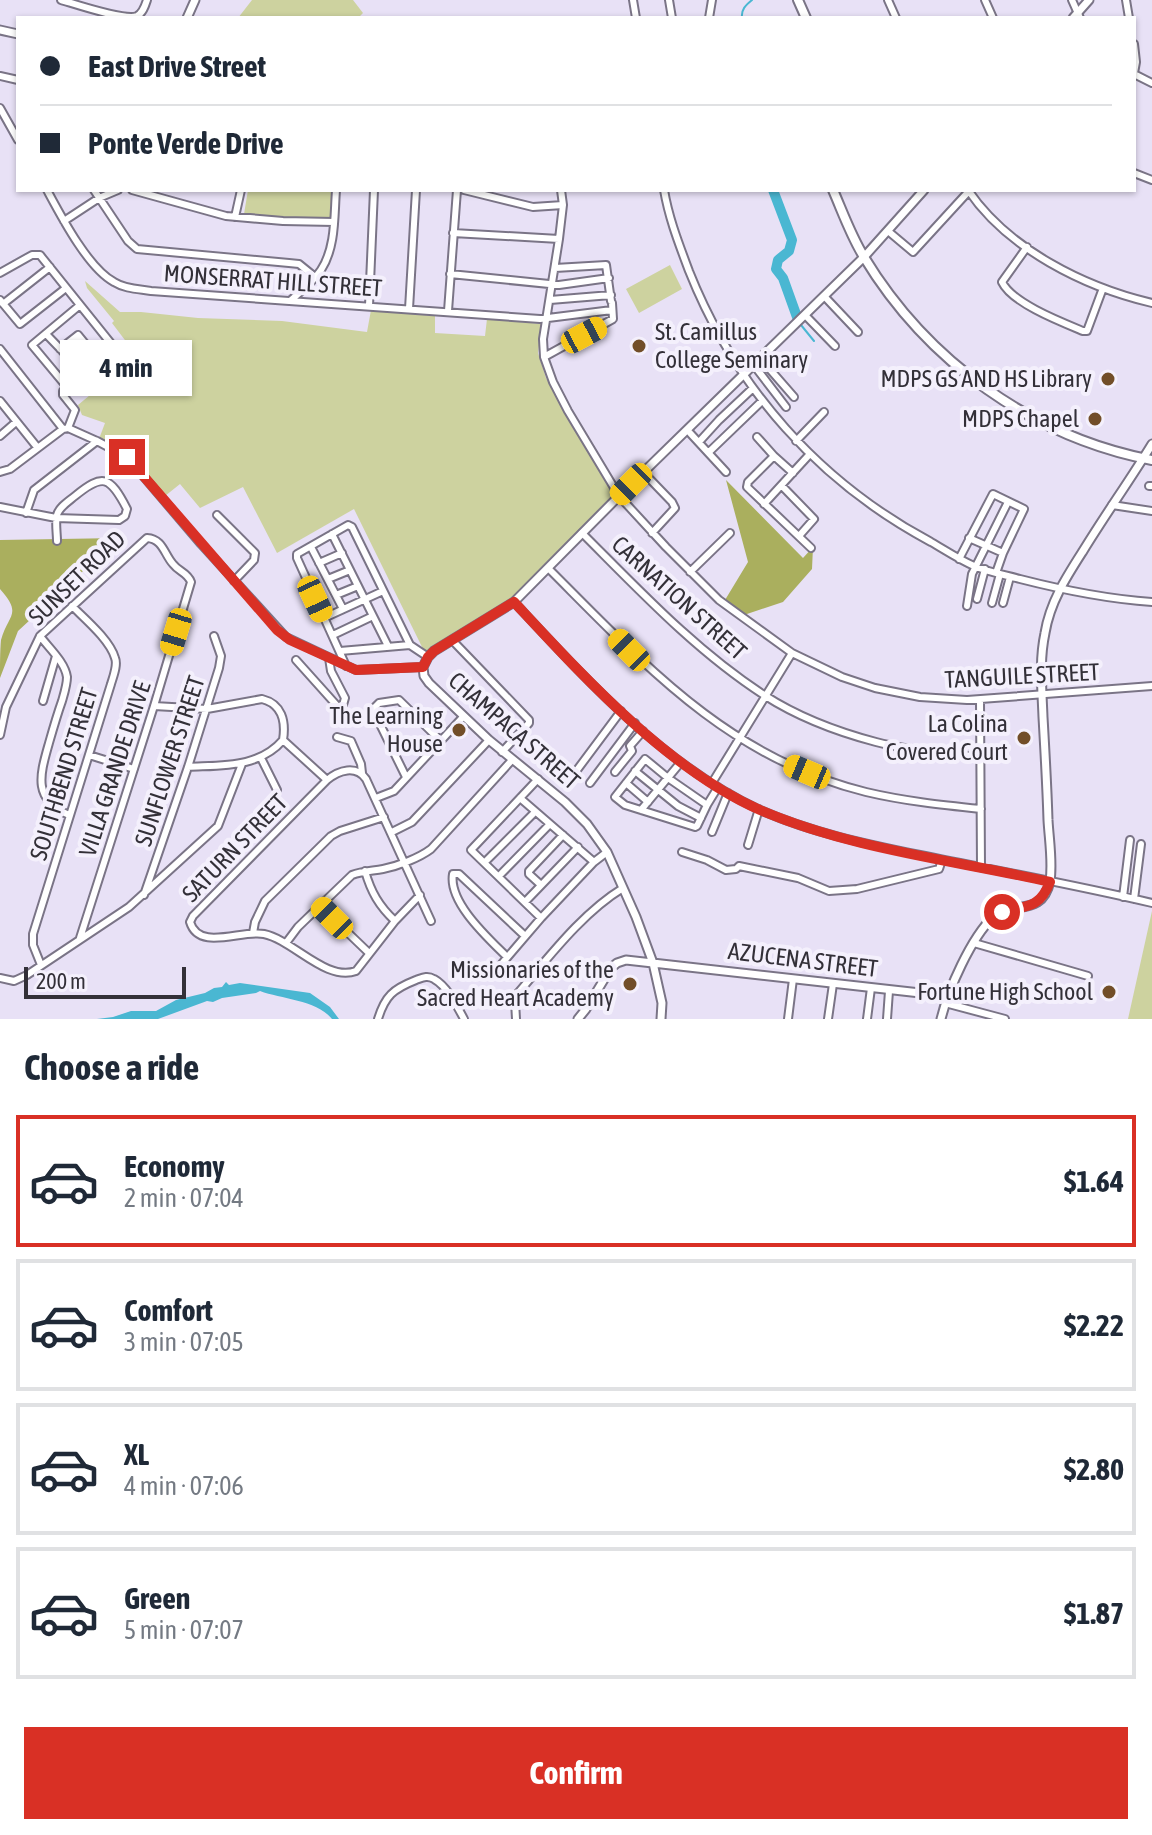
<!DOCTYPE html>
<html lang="en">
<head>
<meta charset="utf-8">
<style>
  :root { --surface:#fff; --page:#f2f2f3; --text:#1f2937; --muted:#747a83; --line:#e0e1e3; --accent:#d93025 }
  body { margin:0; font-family:"Asap Condensed",sans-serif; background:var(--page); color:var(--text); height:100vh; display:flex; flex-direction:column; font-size:30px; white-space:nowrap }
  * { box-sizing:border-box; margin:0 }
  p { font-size:26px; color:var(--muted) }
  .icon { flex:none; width:44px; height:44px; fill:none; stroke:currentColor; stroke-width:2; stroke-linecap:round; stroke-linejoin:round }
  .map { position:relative; height:1019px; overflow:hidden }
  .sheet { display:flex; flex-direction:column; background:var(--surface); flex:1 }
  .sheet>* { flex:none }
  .guide { position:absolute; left:16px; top:16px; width:1120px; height:176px; border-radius:0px; box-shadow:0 2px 6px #0004; display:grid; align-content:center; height:176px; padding:0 24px; background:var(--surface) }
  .scale { position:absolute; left:24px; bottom:20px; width:162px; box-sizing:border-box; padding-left:8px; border:4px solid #333038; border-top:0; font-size:22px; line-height:28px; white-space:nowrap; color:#333038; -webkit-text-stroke:6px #f4f0fc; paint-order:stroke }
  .end { position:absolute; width:36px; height:36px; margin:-18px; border:10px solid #d93025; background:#fff; box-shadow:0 0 0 4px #fff }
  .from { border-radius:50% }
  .bubble { position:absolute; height:56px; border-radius:0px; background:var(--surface); box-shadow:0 2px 6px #0004; font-size:26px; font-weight:700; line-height:56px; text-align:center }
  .car { position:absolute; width:24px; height:48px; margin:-24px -12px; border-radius:10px; box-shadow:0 0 6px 2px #0007; background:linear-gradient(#f5c518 24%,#345 0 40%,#f5c518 0 76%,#345 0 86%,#f5c518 0) }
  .guide b { display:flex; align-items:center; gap:28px; height:76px; font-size:30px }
  .guide b+b { border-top:2px solid var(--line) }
  .guide i { width:20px; height:20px; background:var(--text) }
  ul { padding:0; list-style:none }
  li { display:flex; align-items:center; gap:24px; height:132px; margin:0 16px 12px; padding:0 8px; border:4px solid var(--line); border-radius:0px }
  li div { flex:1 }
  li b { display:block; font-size:30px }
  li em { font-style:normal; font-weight:700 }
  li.selected { border-color:var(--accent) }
  li>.icon { width:72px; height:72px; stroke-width:1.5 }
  h2 { padding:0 24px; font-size:36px; line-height:96px }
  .cta { display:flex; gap:16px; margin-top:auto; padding:16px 24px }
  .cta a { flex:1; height:92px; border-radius:0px; background:var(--accent); color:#fff; font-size:32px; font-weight:700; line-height:92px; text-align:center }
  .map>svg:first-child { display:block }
  .green { fill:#cdd29f }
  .forest { fill:#aaaf5e }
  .water { fill:#4ab7d2 }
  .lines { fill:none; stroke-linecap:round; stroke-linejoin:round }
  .stream { stroke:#4ab7d2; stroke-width:2 }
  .river { stroke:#4ab7d2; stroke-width:10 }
  .minor-casing { stroke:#7a7486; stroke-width:10 }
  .tertiary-casing { stroke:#7a7486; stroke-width:11 }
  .secondary-casing { stroke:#7a7486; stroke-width:12 }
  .minor { stroke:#fff; stroke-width:6 }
  .tertiary { stroke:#fff; stroke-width:7 }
  .secondary { stroke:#fff; stroke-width:8 }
  .route { stroke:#d93025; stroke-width:10 }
  .poi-dot { fill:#724e28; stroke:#f4f0fc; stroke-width:3 }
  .labels { text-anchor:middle; stroke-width:8; stroke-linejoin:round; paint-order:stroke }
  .street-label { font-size:24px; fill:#333038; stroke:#f4f0fc }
  .poi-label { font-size:24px; fill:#333038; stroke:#f4f0fc; text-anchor:end }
</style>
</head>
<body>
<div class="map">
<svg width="1152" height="1019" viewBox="0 0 1152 1019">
  <rect width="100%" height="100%" fill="#e8e1f6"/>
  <!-- green -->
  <path class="green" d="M252 0H353L363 13 358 18H238Z
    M248 190H332L330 217H269L244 214Z
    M670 265 682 289 639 313 626 289Z
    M85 281 120 312H141L198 318 282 321 367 332 371 310 435 316V333L485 336 487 319 542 324 538 353 546 378 588 453 610 487 611 497 580 530 509 602 444 640 428 653 424 651 354 509 277 553 243 487 200 508 180 484 165 496 132 454 99 439 105 423 82 415 78 405 137 356 112 323 114 321 87 288Z
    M1152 911V1019H1128Z"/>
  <!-- forest -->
  <path class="forest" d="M726 480 803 558 813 547 812 569 783 602 744 615 725 600 748 562Z
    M119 538 18 631 0 678C0 667 0 651 1 640 8 614 23 615 0 589V540Z"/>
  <!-- water -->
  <path class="water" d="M226 982 229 985 240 983 310 993 330 1007 339 1019H332C317 1000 281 999 260 991L256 993 222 998 213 1002 207 1001 158 1019H97L113 1017 131 1011H156L176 1000 205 993 214 988 222 987Z"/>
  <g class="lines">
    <!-- stream -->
    <path class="stream" d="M742 18C741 9 746 5 752 0
      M801 325 814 341"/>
    <!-- river -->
    <path class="river" d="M773 190 792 240 789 251 778 260 776 269 783 278 797 317"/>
    <!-- minor casing -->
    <g class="minor-casing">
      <path id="minor" d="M61 0C75 4 125 21 137 16 143 13 145 6 147 0
        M633 0 636 18
        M669 0 672 18
        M888 0 896 18
        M985 0 993 18
        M1072 0 1080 18
        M1126 0 1129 18
        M709 18 712 0
        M1134 44 1136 62 1134 73
        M1134 74 1152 83
        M0 76 18 80
        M0 108 18 140
        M1134 173 1152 180
        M47 190C61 216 88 268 114 282 125 289 139 289 151 291L540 319 612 310
        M94 190 128 241 137 249 289 263 299 264 315 277
        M132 190 226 216 283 221 334 222
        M464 190 533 207 563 205
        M561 190 563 205 559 239 543 339 544 357 553 382 568 411 619 496 666 547 719 600 792 653 842 677 875 688 920 697 967 700 1152 686
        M664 190C669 219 679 244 689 271 736 389 819 482 931 542 945 550 958 559 974 566 988 572 1005 575 1020 579 1063 590 1108 599 1152 602
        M968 190C1008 249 1084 287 1152 303
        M235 217 241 190
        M64 221 99 198 118 190
        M888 231 913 252 969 191
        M453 233 559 239
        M1027 247 1002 282C1012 303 1061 322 1083 331H1087L1103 288
        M555 268 606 265 611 301
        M0 273 32 255H40L113 346 111 354 63 391V395L75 410 68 428
        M450 274 559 285 609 278
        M824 296 858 332
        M0 300 20 324 66 288
        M550 300 611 295
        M290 301C301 291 313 282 321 270 336 247 334 216 336 190
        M3 304 50 267
        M369 306 374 190
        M409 309 416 190
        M448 311 457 190
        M805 315 835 346
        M46 334 71 360 88 346
        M0 349 63 429
        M60 349 78 335 100 362
        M544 357 613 319 612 303
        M760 358 794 397
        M753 364 786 407
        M67 387 32 345 80 305
        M0 401 37 447
        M63 429 68 428 97 441 127 457 201 544 286 637 356 670 423 667
        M690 433 726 472
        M0 436 16 422
        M757 437 774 456 793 473
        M796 441 824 412
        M699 442 719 420 752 389
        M709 452 762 401
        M774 456 748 482 747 487 811 548
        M0 472 10 469 63 429
        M643 472 672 502 675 508 652 533
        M782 486 814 519 799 536
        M1149 486H1152
        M764 504 809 455
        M1112 505 1152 511
        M0 507 56 518 119 520 125 516 127 509C110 476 103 473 75 496 69 501 59 507 57 515 55 522 57 533 57 541
        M26 513 34 490 97 441
        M217 515 255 553 254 560 234 581
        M582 533C640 591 696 651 764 695 798 717 838 732 876 742 910 751 945 753 979 757
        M332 534 388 646
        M969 538 1003 553
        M311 547 343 609
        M959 559 993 494 1024 509 1003 553 996 573
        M319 563 342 553
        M548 568C645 665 728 758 866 792 904 801 942 805 981 809
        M690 572 730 533
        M328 579 350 570
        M336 595 358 586
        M977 599 985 569
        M514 602C585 678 662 764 758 809 809 832 866 844 920 855 998 871 1076 885 1152 903
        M992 603 1000 574
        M1003 603 1010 577
        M967 606 972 574 1008 502
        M324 618 383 591
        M333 635 373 616
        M40 636C48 647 65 662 67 677 67 685 64 694 62 701 57 715 53 729 49 743 40 775 32 799 69 815
        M452 640 529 720V723L502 752
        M340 651 410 645
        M329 658 331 671 345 698 343 705 339 708
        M296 660 348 718
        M346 666 297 558V554L348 525 352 527 410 645 428 657
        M980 700 981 867
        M43 701 56 656
        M154 706 207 709 262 699C282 704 286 721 283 740 259 768 222 765 188 767
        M0 735 6 707 40 636 147 538C163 539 164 554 173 564 179 572 187 572 191 582L154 706 80 938
        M337 737 351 741 361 764 362 773
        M283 740 327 780
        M89 755 134 769
        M261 758 277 790
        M577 770 621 711
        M635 771 678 806 701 818
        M615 772 632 751 630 746 643 731
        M406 777 374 712V708L379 703 399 700 440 740
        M538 779 471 850 541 918
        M590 783 635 723
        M626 783 648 802
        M712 783 792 653
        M376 798 394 791 463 717
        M520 798 594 862
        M707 805 668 778 645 759 615 797 625 805 695 827 697 826 707 805 718 787
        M641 810 681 762
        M392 832 412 822 489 740
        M712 832 728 793
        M748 845 759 809
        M682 852 707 860 726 870 736 869 739 866 798 878 829 891 857 889 939 869 942 860
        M485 862 535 812
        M365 871C371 892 379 906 395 921
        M499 876 549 825
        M541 885 529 874V871L563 835
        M144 895 188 767 219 668 221 656 214 636
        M420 895 395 921 356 971C326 982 293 940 264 934 242 929 199 952 190 922L193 916 327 780C339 770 356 765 366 779L431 921
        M1123 897 1130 840
        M1134 899 1141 844
        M525 902 578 847
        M319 905 369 953
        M253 933 255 922 265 901 331 836 340 831 384 817
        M286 943 298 927 352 875C362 871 372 871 383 869 398 866 419 858 431 849L512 760
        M974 943 1088 976
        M506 956C488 938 448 902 453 874H459L525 936
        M41 965 33 945V934L111 684C113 677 118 665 115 658 110 640 85 619 72 606
        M493 974 541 918 594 862 607 852
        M0 978 14 981 27 975 129 907 218 826 242 764
        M945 1003 1005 1019
        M378 1019C385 996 393 989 416 980 422 978 427 975 434 979 447 986 457 1006 464 1019
        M516 1019 515 1001 518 993C549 957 582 913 623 888
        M788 1019 793 979
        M828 1019 833 984
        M867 1019 871 988
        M887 1019 889 991"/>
    </g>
    <!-- tertiary casing -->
    <g class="tertiary-casing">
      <path id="tertiary" d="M187 18 195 0
        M1073 18 1089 0
        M0 30 18 34
        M578 1019 586 1009 611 968 617 963 626 960 947 996
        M661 1019 662 1003 653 963 636 917 607 852 587 824 565 802 489 740 429 683 424 676 423 667 428 657 434 651 514 602 619 496 864 257 924 190
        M941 1019C948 990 971 938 993 917 1012 900 1042 918 1050 881 1053 862 1049 839 1048 820 1047 786 1045 752 1043 717 1042 689 1039 661 1045 633 1050 602 1067 576 1083 551 1105 515 1130 480 1152 444"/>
    </g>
    <!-- secondary casing -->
    <g class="secondary-casing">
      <path id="secondary" d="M798 0 806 18
        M833 190C843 213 851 236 864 257 927 361 1032 437 1152 460"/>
    </g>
    <!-- minor -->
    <use href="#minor" class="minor"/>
    <!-- tertiary -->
    <use href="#tertiary" class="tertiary"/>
    <!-- secondary -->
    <use href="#secondary" class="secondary"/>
  </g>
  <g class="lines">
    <!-- route -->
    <path class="route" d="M127 457 277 630 290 640 356 670 423 667 428 657 434 651 514 602C582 675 667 769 760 810 851 849 953 860 1050 882 1040 908 1027 906 1002 912"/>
  </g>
  <!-- markers -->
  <g class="poi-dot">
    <circle cx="639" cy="346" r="8"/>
    <circle cx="1108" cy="379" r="8"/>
    <circle cx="1095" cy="419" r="8"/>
    <circle cx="459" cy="730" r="8"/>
    <circle cx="1024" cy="738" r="8"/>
    <circle cx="630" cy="984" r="8"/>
    <circle cx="1109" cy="992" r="8"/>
  </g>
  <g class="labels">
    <!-- street labels -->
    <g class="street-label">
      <text transform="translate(273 281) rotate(4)" y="8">MONSERRAT HILL STREET</text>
      <text transform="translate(77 578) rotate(-44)" y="8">SUNSET ROAD</text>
      <text transform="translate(679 598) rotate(42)" y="8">CARNATION STREET</text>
      <text transform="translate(1022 676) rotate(-3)" y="8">TANGUILE STREET</text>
      <text transform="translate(514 731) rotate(41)" y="8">CHAMPACA STREET</text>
      <text transform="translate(170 761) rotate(-72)" y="8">SUNFLOWER STREET</text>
      <text transform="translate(115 769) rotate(-72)" y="8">VILLA GRANDE DRIVE</text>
      <text transform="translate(64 774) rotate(-73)" y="8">SOUTHBEND STREET</text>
      <text transform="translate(235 848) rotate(-46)" y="8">SATURN STREET</text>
      <text transform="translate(803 960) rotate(7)" y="8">AZUCENA STREET</text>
    </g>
    <!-- poi labels -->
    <g class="poi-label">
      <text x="655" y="340" text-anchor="start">St. Camillus<tspan x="655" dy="28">College Seminary</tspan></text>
      <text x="1092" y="387">MDPS GS AND HS Library</text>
      <text x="1079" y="427">MDPS Chapel</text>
      <text x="443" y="724">The Learning<tspan x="443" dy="28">House</tspan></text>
      <text x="1008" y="732">La Colina<tspan x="1008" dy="28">Covered Court</tspan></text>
      <text x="614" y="978">Missionaries of the<tspan x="614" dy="28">Sacred Heart Academy</tspan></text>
      <text x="1093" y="1000">Fortune High School</text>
    </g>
  </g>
</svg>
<div class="scale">200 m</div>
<i class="end from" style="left:1002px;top:912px"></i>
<i class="end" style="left:127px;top:457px"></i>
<div class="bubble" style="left:60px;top:340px;width:132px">4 min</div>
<i class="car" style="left:584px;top:335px;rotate:62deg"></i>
<i class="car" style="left:631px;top:484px;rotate:225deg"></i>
<i class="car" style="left:315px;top:599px;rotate:155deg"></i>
<i class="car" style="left:176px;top:632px;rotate:197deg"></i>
<i class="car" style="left:629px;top:650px;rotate:315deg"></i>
<i class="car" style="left:807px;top:772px;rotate:293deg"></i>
<i class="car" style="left:332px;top:918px;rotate:315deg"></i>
<div class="guide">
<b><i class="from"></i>East Drive Street</b>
<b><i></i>Ponte Verde Drive</b>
</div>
</div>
<section class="sheet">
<h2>Choose a ride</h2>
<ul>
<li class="selected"><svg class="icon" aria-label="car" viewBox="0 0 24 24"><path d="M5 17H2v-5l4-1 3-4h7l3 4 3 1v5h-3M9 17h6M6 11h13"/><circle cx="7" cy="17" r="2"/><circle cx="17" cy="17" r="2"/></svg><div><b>Economy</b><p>2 min · 07:04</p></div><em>$1.64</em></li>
<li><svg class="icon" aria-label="car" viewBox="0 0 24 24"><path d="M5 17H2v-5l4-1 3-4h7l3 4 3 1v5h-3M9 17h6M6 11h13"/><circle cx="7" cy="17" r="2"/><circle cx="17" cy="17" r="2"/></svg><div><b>Comfort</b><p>3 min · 07:05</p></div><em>$2.22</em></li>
<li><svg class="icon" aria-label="car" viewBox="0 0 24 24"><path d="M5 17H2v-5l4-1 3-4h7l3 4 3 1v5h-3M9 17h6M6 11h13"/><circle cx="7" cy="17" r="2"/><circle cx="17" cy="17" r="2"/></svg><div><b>XL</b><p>4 min · 07:06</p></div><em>$2.80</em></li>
<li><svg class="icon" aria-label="car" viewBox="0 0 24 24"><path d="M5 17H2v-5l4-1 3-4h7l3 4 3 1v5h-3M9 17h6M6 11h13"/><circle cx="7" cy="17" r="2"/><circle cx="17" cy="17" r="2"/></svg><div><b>Green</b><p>5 min · 07:07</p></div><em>$1.87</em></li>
</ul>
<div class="cta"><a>Confirm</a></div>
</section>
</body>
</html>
